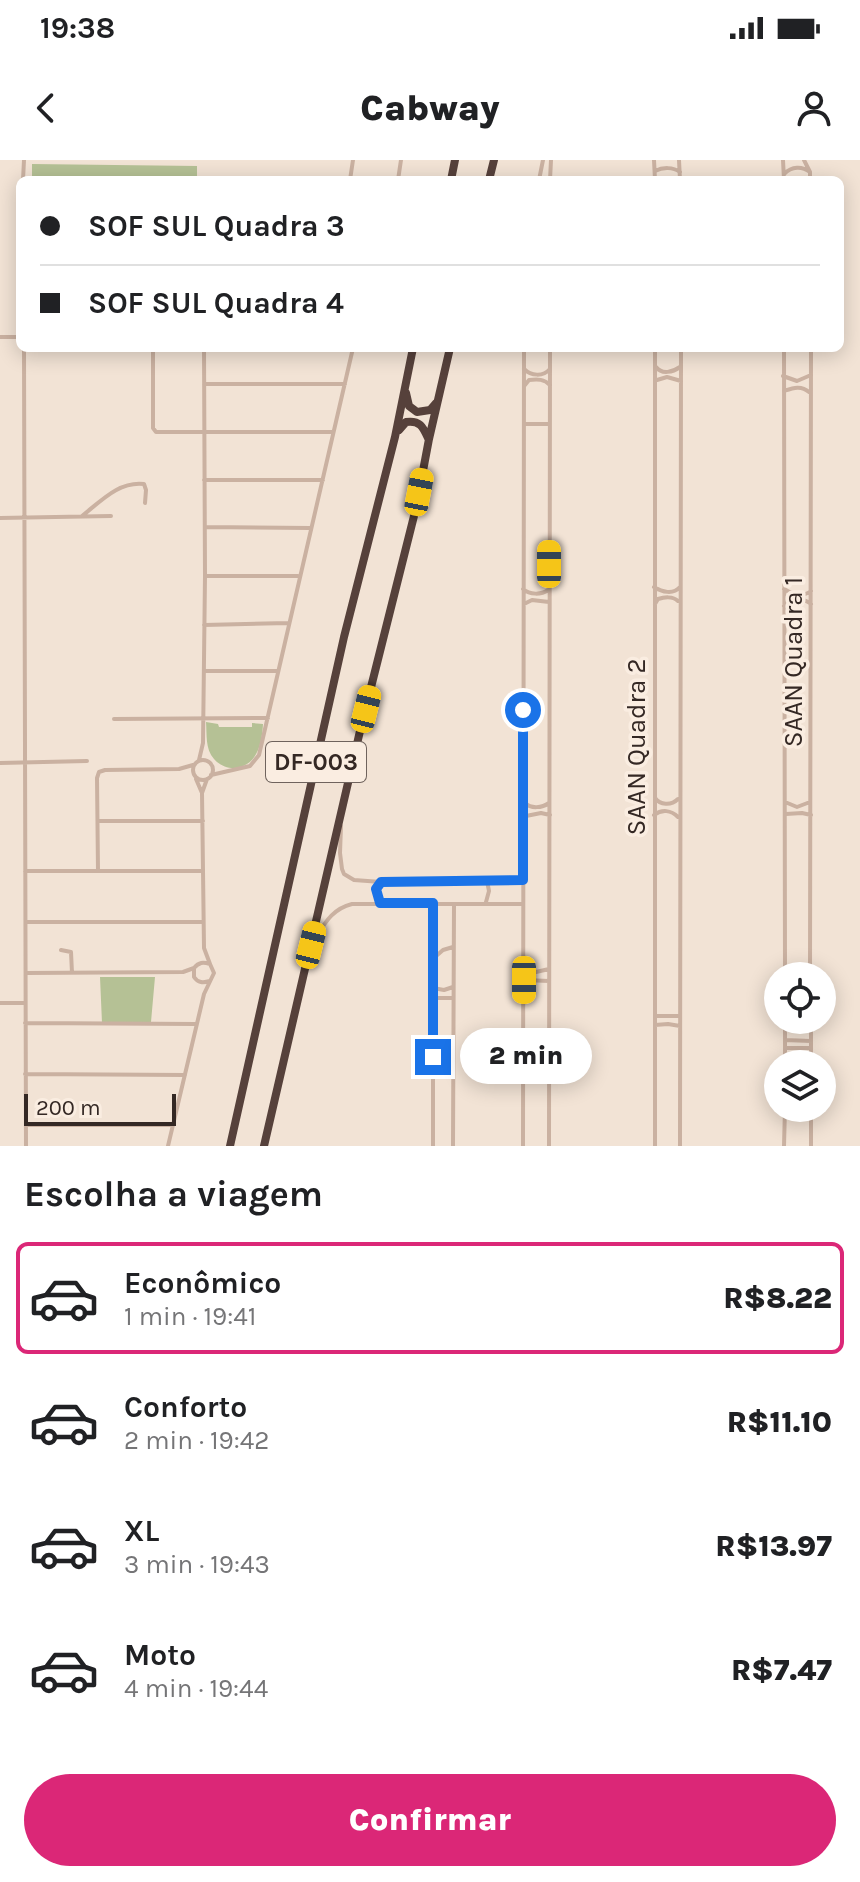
<!DOCTYPE html>
<html lang="pt">
<head>
<meta charset="utf-8">
<style>
  :root { --surface:#fff; --page:#f6f6f6; --text:#202124; --muted:#757577; --line:#e0e0e0; --accent:#db2777 }
  body { margin:0; font-family:Karla,sans-serif; background:var(--page); color:var(--text); height:100vh; display:flex; flex-direction:column; font-size:30px; white-space:nowrap }
  * { box-sizing:border-box; margin:0 }
  p { font-size:26px; color:var(--muted) }
  .icon { flex:none; width:44px; height:44px; fill:none; stroke:currentColor; stroke-width:2; stroke-linecap:round; stroke-linejoin:round }
  .map { position:relative; height:986px; overflow:hidden }
  .panel { display:flex; flex-direction:column; background:var(--surface); flex:1 }
  .panel>* { flex:none }
  .guide { position:absolute; left:16px; top:16px; width:828px; height:176px; border-radius:12px; box-shadow:0 4px 20px #0003; display:grid; align-content:center; height:176px; padding:0 24px; background:var(--surface) }
  .fabs { position:absolute; left:764px; top:802px; display:grid; gap:16px }
  .fabs a { display:grid; place-items:center; width:72px; height:72px; border-radius:50%; background:var(--surface); box-shadow:0 4px 20px #0003; font-size:40px }
  .scale { position:absolute; left:24px; bottom:20px; width:152px; box-sizing:border-box; padding-left:8px; border:4px solid #342824; border-top:0; font-size:22px; line-height:28px; white-space:nowrap; color:#342824; -webkit-text-stroke:6px #faede1; paint-order:stroke }
  .end { position:absolute; width:36px; height:36px; margin:-18px; border:10px solid #1a73e8; background:#fff; box-shadow:0 0 0 4px #fff }
  .from { border-radius:50% }
  .bubble { position:absolute; height:56px; border-radius:28px; background:var(--surface); box-shadow:0 4px 20px #0003; font-size:26px; font-weight:800; line-height:56px; text-align:center }
  .car { position:absolute; width:24px; height:48px; margin:-24px -12px; border-radius:10px; box-shadow:0 0 6px 2px #0007; background:linear-gradient(#f5c518 24%,#345 0 40%,#f5c518 0 76%,#345 0 86%,#f5c518 0) }
  .guide b { display:flex; align-items:center; gap:28px; height:76px; font-size:30px }
  .guide b+b { border-top:2px solid var(--line) }
  .guide i { width:20px; height:20px; background:var(--text) }
  ul { padding:0; list-style:none }
  li { display:flex; align-items:center; gap:24px; height:112px; margin:0 16px 12px; padding:0 8px; border:4px solid transparent; border-radius:12px }
  li div { flex:1 }
  li b { display:block; font-size:30px }
  li em { font-style:normal; font-weight:800 }
  li.active { border-color:var(--accent) }
  li>.icon { width:72px; height:72px; stroke-width:1.5 }
  h2 { padding:0 24px; font-size:36px; line-height:96px }
  .cta { display:flex; gap:16px; margin-top:auto; padding:16px 24px }
  .cta a { flex:1; height:92px; border-radius:48px; background:var(--accent); color:#fff; font-size:32px; font-weight:800; line-height:92px; text-align:center }
  .status { display:flex; justify-content:space-between; align-items:center; height:56px; padding:0 40px; background:var(--surface); direction:ltr }
  .status svg { height:22px; fill:currentColor }
  header { display:flex; justify-content:space-between; align-items:center; height:104px; padding:0 24px; background:var(--surface); font-size:36px; font-weight:800 }
  .map>svg:first-child { display:block }
  .green { fill:#b5c195 }
  .lines { fill:none; stroke-linecap:round; stroke-linejoin:round }
  .street { stroke:#cab1a1; stroke-width:4 }
  .highway { stroke:#56413b; stroke-width:8 }
  .route { stroke:#1a73e8; stroke-width:10 }
  .labels { text-anchor:middle; stroke-width:7; stroke-linejoin:round; paint-order:stroke }
  .shield { fill:#faede1; stroke:#6f635d; stroke-width:2 }
  .shield-label { font-size:24px; font-weight:bold; fill:#342824 }
  .street-label { font-size:26px; fill:#342824; stroke:#faede1 }
</style>
</head>
<body>
<div class="status"><b>19:38</b><svg viewBox="0 0 49 12"><path d="M0 12V9h3v3zM5 12V6h3v6zM10 12V3h3v9zM15 12V0h3v12zM26 1h20v11H26zM47 4h2v5h-2z"/></svg></div>
<header><svg class="icon" aria-label="back" viewBox="0 0 24 24"><path d="M15 5l-7 7 7 7"/></svg>Cabway<svg class="icon" aria-label="person" viewBox="0 0 24 24"><circle cx="12" cy="8" r="4"/><path d="M4 21q1-7 8-7t8 7"/></svg></header>
<div class="map">
<svg width="860" height="986" viewBox="0 0 860 986">
  <rect width="100%" height="100%" fill="#f2e3d5"/>
  <!-- green -->
  <path class="green" d="M32 4 197 6V20H32Z
    M206 562 218 564 219 567H252V563L263 564C262 582 258 605 236 608 228 609 219 605 214 599 205 589 207 574 206 562Z
    M100 817H155L151 862 102 863Z"/>
  <g class="lines">
    <!-- street -->
    <path class="street" d="M654 0 655 20
      M679 0 680 20
      M783 0 784 20
      M804 0 810 12V20
      M655 11C663 7 673 7 680 12
      M784 14C792 6 802 6 810 12
      M23 20 24 0
      M350 20 353 0
      M398 20 401 0
      M539 20 543 0
      M550 20 551 0
      M0 177H20
      M24 188 26 986
      M153 188V268L156 272H333
      M784 188 785 816
      M656 207C662 215 673 212 680 207
      M524 209C531 216 543 217 550 209
      M783 216 797 221 811 215
      M657 220 667 217 681 221
      M204 224H345
      M525 225 529 220C538 219 544 219 550 225
      M784 231C793 228 801 225 809 232
      M524 264H549
      M204 320H323
      M82 356C101 341 119 321 144 324L146 330 145 343
      M0 358 111 356
      M205 367 310 368
      M205 416H298
      M654 427C662 432 673 435 680 427
      M523 429C530 435 541 435 548 430
      M784 429C792 434 802 438 811 431
      M524 444 532 440 549 442
      M655 444 658 439C664 437 673 436 678 441
      M784 446C791 439 804 438 811 444
      M204 465 288 463
      M204 511H277
      M114 559 268 558
      M193 610a10 10 0 1 1 20 0a10 10 0 1 1-20 0Z
      M199 600 203 583 205 416 204 188
      M0 603 87 601
      M211 615 250 606 259 595 353 188
      M196 619 202 633 207 619
      M202 633 204 788 210 804
      M655 638C660 645 671 646 678 639
      M785 642 797 647 810 642
      M525 643C531 649 542 648 549 643
      M786 654 802 653 811 655
      M654 655C662 649 671 650 678 657
      M524 659 526 656 541 653 550 655
      M98 661H203
      M341 666 340 693 342 709 344 714 354 720 381 722 523 720
      M25 711H203
      M98 711 97 618 99 612 105 610 179 609 193 605
      M486 742 489 731 487 721
      M380 743 376 729 381 722
      M433 743V986
      M26 762H203
      M314 780C325 763 332 749 352 744H523
      M61 790 71 792 72 813
      M435 797 443 790 453 787
      M524 810 536 812 549 809
      M26 813 183 812 194 808
      M810 816 811 188
      M524 820 549 821
      M433 828 444 830 453 827
      M433 838H453
      M0 843H24
      M655 856H680
      M785 860V904
      M811 860V904
      M25 863 196 864
      M655 865 668 864 680 866
      M785 880 811 881
      M785 888H811
      M25 914 185 915
      M26 965H173
      M168 986 204 834 214 813 210 804C203 802 199 802 194 808V817C198 823 203 823 210 821
      M453 986 454 744
      M523 986 524 188
      M549 986 550 188
      M655 986V188
      M680 986 681 188
      M784 986 785 948
      M811 986V948"/>
    <!-- highway -->
    <path class="highway" d="M451 20 455 0
      M489 20 494 0
      M406 233 409 246 417 252 430 250 436 243
      M399 270 406 262C420 260 423 267 428 278
      M230 986 344 477 395 277 413 188
      M264 986 360 571 416 348 429 279 450 188"/>
  </g>
  <g class="lines">
    <!-- route -->
    <path class="route" d="M433 897V743H380L376 729 381 722 523 720V550"/>
  </g>
  <g class="labels">
    <!-- shield labels -->
    <rect class="shield" x="266" y="582" width="100" height="40" rx="6"/>
    <g class="shield-label">
      <text x="316" y="610">DF-003</text>
    </g>
    <!-- street labels -->
    <g class="street-label">
      <text transform="translate(793 502) rotate(-90)" y="9">SAAN Quadra 1</text>
      <text transform="translate(636 587) rotate(-90)" y="9">SAAN Quadra 2</text>
    </g>
  </g>
</svg>
<div class="fabs">
<a><svg class="icon" aria-label="locate" viewBox="0 0 24 24"><circle cx="12" cy="12" r="6"/><path d="M12 2v4M12 18v4M2 12h4M18 12h4"/></svg></a>
<a><svg class="icon" aria-label="layers" viewBox="0 0 24 24"><path d="M12 4l9 5-9 5-9-5zM3 14l9 5 9-5"/></svg></a>
</div>
<div class="scale">200 m</div>
<i class="end from" style="left:523px;top:550px"></i>
<i class="end" style="left:433px;top:897px"></i>
<div class="bubble" style="left:460px;top:868px;width:132px">2 min</div>
<i class="car" style="left:419px;top:332px;rotate:11deg"></i>
<i class="car" style="left:549px;top:404px;rotate:0deg"></i>
<i class="car" style="left:366px;top:549px;rotate:14deg"></i>
<i class="car" style="left:311px;top:785px;rotate:14deg"></i>
<i class="car" style="left:524px;top:820px;rotate:180deg"></i>
<div class="guide">
<b><i class="from"></i>SOF SUL Quadra 3</b>
<b><i></i>SOF SUL Quadra 4</b>
</div>
</div>
<section class="panel">
<h2>Escolha a viagem</h2>
<ul>
<li class="active"><svg class="icon" aria-label="car" viewBox="0 0 24 24"><path d="M5 17H2v-5l4-1 3-4h7l3 4 3 1v5h-3M9 17h6M6 11h13"/><circle cx="7" cy="17" r="2"/><circle cx="17" cy="17" r="2"/></svg><div><b>Econômico</b><p>1 min · 19:41</p></div><em>R$8.22</em></li>
<li><svg class="icon" aria-label="car" viewBox="0 0 24 24"><path d="M5 17H2v-5l4-1 3-4h7l3 4 3 1v5h-3M9 17h6M6 11h13"/><circle cx="7" cy="17" r="2"/><circle cx="17" cy="17" r="2"/></svg><div><b>Conforto</b><p>2 min · 19:42</p></div><em>R$11.10</em></li>
<li><svg class="icon" aria-label="car" viewBox="0 0 24 24"><path d="M5 17H2v-5l4-1 3-4h7l3 4 3 1v5h-3M9 17h6M6 11h13"/><circle cx="7" cy="17" r="2"/><circle cx="17" cy="17" r="2"/></svg><div><b>XL</b><p>3 min · 19:43</p></div><em>R$13.97</em></li>
<li><svg class="icon" aria-label="car" viewBox="0 0 24 24"><path d="M5 17H2v-5l4-1 3-4h7l3 4 3 1v5h-3M9 17h6M6 11h13"/><circle cx="7" cy="17" r="2"/><circle cx="17" cy="17" r="2"/></svg><div><b>Moto</b><p>4 min · 19:44</p></div><em>R$7.47</em></li>
</ul>
<div class="cta"><a>Confirmar</a></div>
</section>
</body>
</html>
